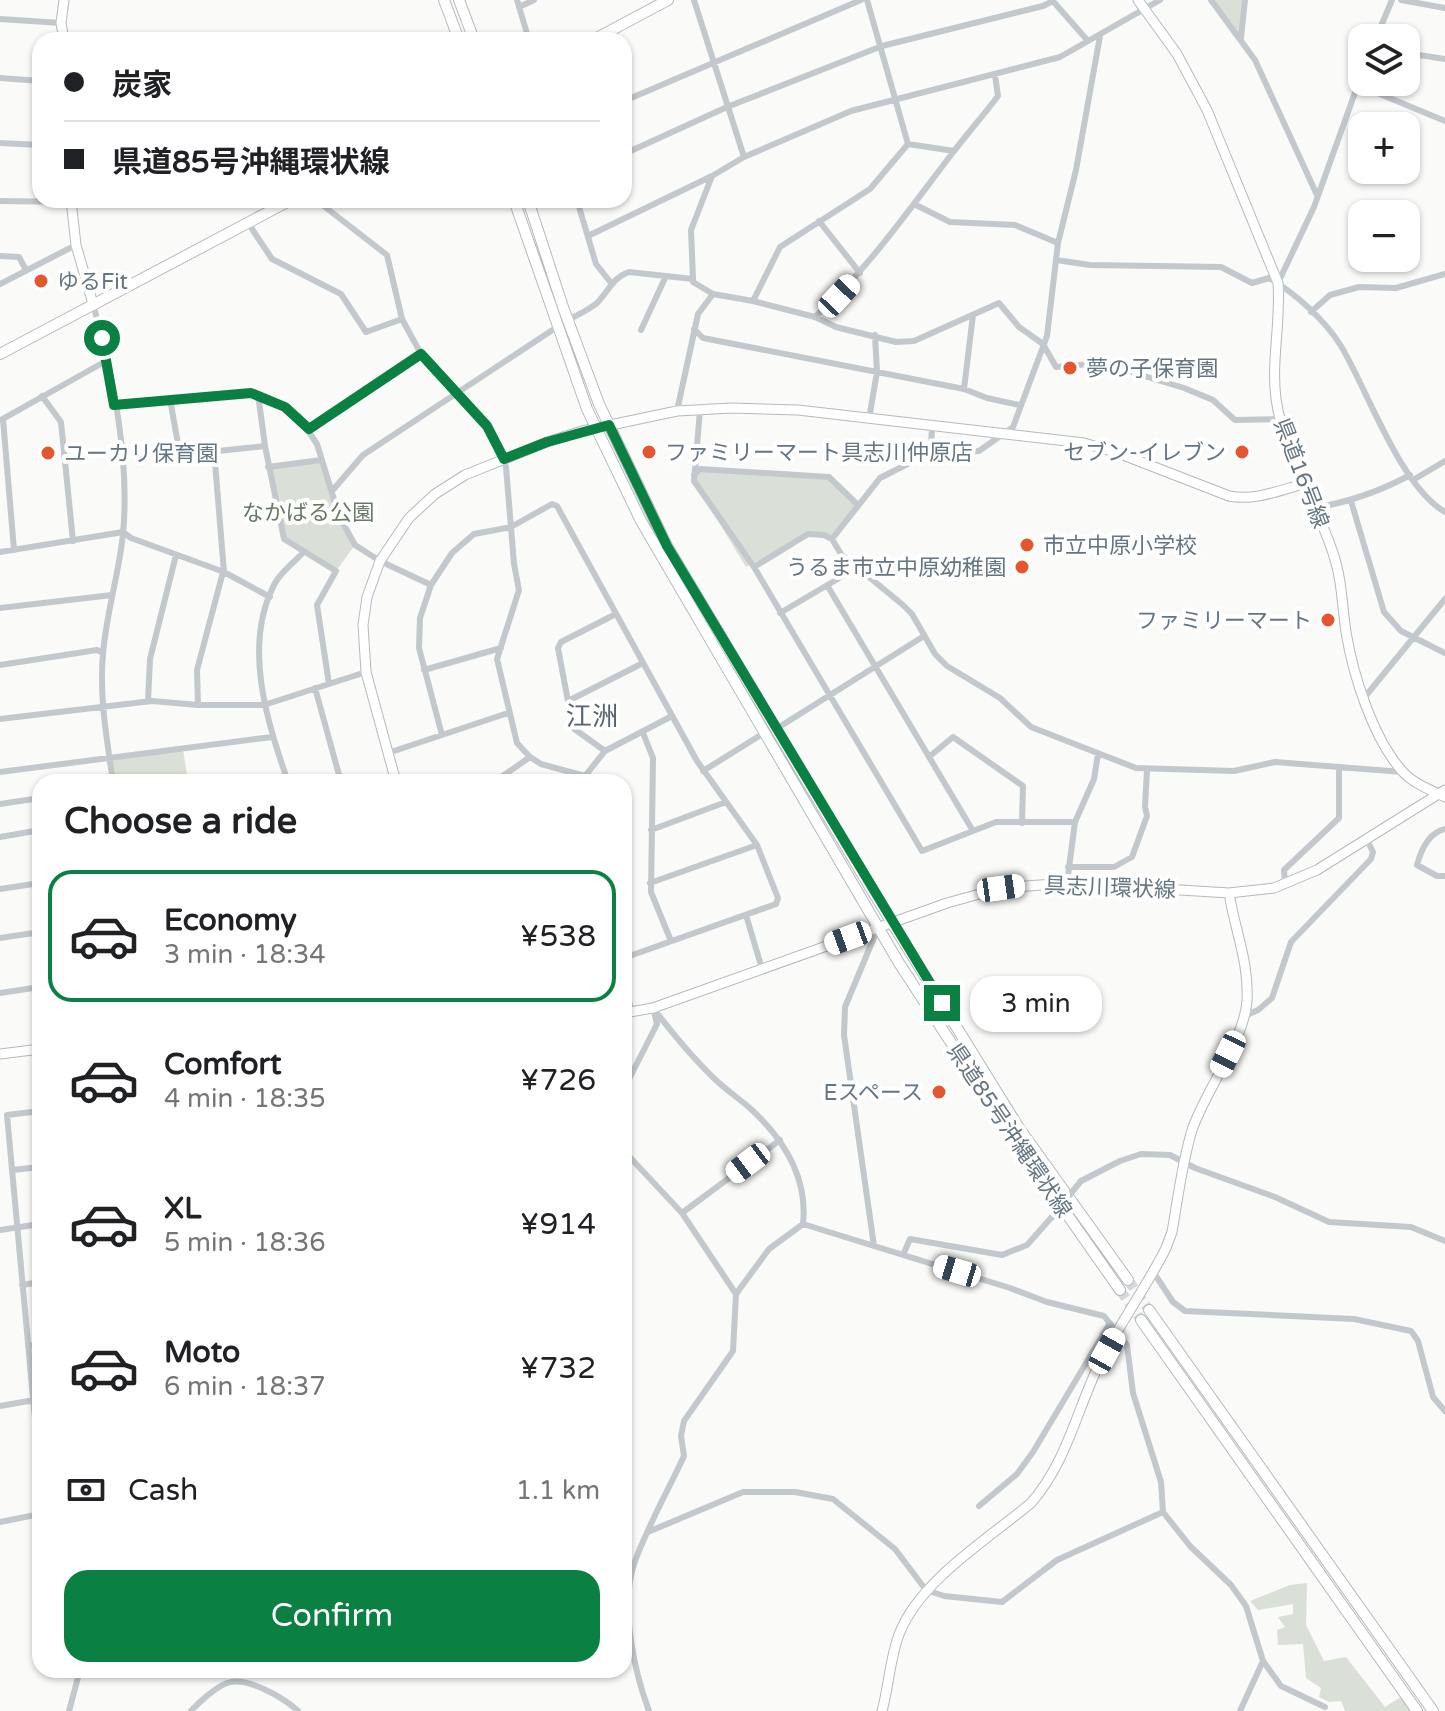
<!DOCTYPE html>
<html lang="en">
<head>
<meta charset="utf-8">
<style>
  :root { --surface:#fff; --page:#f6f6f6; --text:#202124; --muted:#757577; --line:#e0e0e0; --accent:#0b8043 }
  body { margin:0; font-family:"Varela Round","Noto Sans JP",sans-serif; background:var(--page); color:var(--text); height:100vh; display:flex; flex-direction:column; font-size:30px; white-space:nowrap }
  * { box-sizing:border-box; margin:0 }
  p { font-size:26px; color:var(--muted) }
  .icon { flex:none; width:44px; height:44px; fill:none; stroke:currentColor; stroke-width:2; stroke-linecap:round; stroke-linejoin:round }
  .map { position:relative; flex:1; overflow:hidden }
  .details { position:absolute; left:32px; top:774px; width:600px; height:904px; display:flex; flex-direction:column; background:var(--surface); border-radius:24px; box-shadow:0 2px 6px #0004 }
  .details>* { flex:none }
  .top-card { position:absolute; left:32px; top:32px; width:600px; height:176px; border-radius:24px; box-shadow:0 2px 6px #0004; display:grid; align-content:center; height:176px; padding:0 32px; background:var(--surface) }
  .tools { position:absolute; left:1348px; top:24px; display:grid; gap:16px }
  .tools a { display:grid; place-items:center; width:72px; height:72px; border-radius:16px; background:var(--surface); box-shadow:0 2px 6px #0004; font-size:40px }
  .end { position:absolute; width:36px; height:36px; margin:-18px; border:10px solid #0b8043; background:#fff; box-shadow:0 0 0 4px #fff }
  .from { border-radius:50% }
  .bubble { position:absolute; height:56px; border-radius:24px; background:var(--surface); box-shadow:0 2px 6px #0004; font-size:26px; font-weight:600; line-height:56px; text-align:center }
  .car { position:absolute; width:24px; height:48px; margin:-24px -12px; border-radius:10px; box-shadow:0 0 6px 2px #0007; background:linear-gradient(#fff 24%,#345 0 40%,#fff 0 76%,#345 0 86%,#fff 0) }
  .top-card b { display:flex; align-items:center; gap:28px; height:76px; font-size:30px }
  .top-card b+b { border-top:2px solid var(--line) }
  .top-card i { width:20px; height:20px; background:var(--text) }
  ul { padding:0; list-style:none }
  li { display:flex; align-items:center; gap:24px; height:132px; margin:0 16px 12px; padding:0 16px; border:4px solid transparent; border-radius:24px }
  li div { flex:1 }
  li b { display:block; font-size:30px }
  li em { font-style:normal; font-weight:600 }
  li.current { border-color:var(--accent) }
  li>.icon { width:72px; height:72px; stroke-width:1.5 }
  h2 { padding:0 32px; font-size:36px; line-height:96px }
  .pay { display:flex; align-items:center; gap:20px; height:88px; padding:0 32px; font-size:30px }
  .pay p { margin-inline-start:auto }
  .primary-button { display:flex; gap:16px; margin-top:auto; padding:16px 32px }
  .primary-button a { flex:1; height:92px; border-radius:24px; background:var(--accent); color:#fff; font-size:32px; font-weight:600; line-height:92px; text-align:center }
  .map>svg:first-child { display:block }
  .green { fill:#dadfd7 }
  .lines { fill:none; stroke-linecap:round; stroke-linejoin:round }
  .primary-tunnel { stroke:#d5d9db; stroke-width:10; stroke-dasharray:10 5; stroke-linecap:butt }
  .secondary-casing { stroke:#b3babf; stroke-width:11 }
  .primary-casing { stroke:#b5babe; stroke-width:12 }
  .street { stroke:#c3c8cc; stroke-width:6 }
  .secondary { stroke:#fff; stroke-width:9 }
  .primary { stroke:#fff; stroke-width:10 }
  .street-bridge { stroke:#c3c8cc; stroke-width:6 }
  .route { stroke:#0b8043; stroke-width:10 }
  .poi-dot { fill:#e4572e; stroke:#fff; stroke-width:3 }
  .labels { text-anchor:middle; stroke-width:8; stroke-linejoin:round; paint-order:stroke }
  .poi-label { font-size:22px; fill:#657683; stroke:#fff; text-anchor:start }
  .street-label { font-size:22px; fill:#657683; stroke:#fff }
  .park-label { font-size:22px; fill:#687a64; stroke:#fff }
  .quarter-label { font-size:26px; fill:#57646e; stroke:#fff }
</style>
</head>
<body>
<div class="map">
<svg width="1445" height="1711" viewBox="0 0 1445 1711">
  <rect width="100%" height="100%" fill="#fafaf8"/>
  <!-- green -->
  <path class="green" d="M1209 0H1245L1241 38Z
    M321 460 355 545 336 571 284 539 268 467Z
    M700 469 831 479 857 506 832 539 808 535 746 567 694 482Z
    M183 749 188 782H113L110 759Z
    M1307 1583 1306 1625 1324 1661 1346 1657 1385 1707 1404 1695 1415 1711H1345L1341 1701 1329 1702 1319 1697 1321 1688 1306 1678 1303 1644 1278 1645 1277 1630 1285 1627 1278 1617 1293 1614V1604L1258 1610 1250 1601 1290 1585Z"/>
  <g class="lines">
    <!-- primary-tunnel -->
    <path class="primary-tunnel" d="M1128 1280 1149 1310
      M1120 1290 1141 1320"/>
    <!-- secondary casing -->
    <g class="secondary-casing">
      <path id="secondary" d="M1138 0 1177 54 1207 110 1278 283C1281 321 1271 361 1276 399 1284 454 1316 501 1333 553 1342 579 1342 605 1346 632 1353 675 1373 739 1403 772 1414 784 1431 790 1445 797
        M64 40 61 23 64 0
        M71 200 76 245 93 304
        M396 782 366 672 363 625 367 597 380 561 409 518 435 494 465 475 547 442 582 431 677 411 732 408 798 410 1084 443 1118 453 1229 496C1254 501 1278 491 1303 484
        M624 1013 653 1008 947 903 1001 888 1067 883 1229 893 1274 888 1317 870 1445 790
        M0 1054 40 1049
        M882 1711C889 1686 890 1656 900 1632 921 1580 988 1539 1031 1503 1065 1464 1075 1417 1096 1371 1116 1328 1145 1290 1166 1248L1172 1232C1178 1198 1182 1163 1192 1130 1205 1091 1244 1041 1247 1001 1249 961 1235 931 1229 893"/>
    </g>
    <!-- primary casing -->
    <g class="primary-casing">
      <path id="primary" d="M444 0 459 40
        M459 0 474 40
        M593 40 668 0
        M514 200 587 409 641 521 899 963 1010 1133 1120 1290
        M528 200 563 307 599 404 667 546 871 889 1019 1128 1128 1280
        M0 354 291 200
        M1149 1310 1433 1711
        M1141 1320 1417 1711"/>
    </g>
    <!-- street -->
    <path class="street" d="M517 0 529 40
      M694 0 744 157
      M867 0 908 144 954 151
      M1052 0 1088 41
      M1211 0 1255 60 1317 195
      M1401 0 1445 8
      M519 7 534 0
      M0 19 61 23
      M1241 38 1245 0
      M1376 38 1392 0
      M1406 53 1445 59
      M0 78 40 81
      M1358 85 1445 121
      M624 101 861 0
      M0 143 40 145
      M624 154 727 107 882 46 1043 6 1053 1
      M316 200 387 255 402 319 421 354 487 426 506 467 514 564 519 590 497 659 517 743 530 757 541 764 585 776 598 782
      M577 200 596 264 611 283
      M0 201 71 202
      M914 204 950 222 1015 225 1058 243
      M819 221 860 273
      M248 223 272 259 341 294 366 332 402 319
      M588 236 712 176 744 157 851 111 1060 57 1160 0
      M0 256 19 257 26 270
      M1056 260 1090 265 1221 267 1252 283 1269 278C1295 293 1325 320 1341 346 1368 391 1400 486 1445 512
      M693 279 691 230 712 176
      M1278 283 1314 207 1362 73
      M0 284 76 245
      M753 301 780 247 870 189 908 144
      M93 304C113 377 130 458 123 534 119 574 106 614 103 654 99 698 107 739 113 782
      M1311 312 1330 295 1359 287 1396 288 1445 274
      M815 317C868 269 908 211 951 155 966 135 983 116 998 96L995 75
      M568 320C577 315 589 310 597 303 609 291 612 278 629 272L693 279V282L713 294 753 301 815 317 836 327 896 342 914 341 999 303 1019 327 1043 344 1056 367 1101 363 1184 388 1213 400 1235 420 1280 419
      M694 329 703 338 964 389 987 398 1019 405
      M641 330 666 276
      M964 389 973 315
      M258 394 265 446
      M42 396 61 422 73 541
      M170 399 180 455 265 446 284 539 336 571 317 605 329 684
      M114 405 251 393 285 407 299 417 317 444 339 516 355 545 380 561 431 585
      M700 410 694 481 754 567 922 851 996 822H1075
      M677 411 698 314 713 294
      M3 419 14 550
      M869 419 877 372 875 335
      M1 420 106 361
      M309 429 421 354
      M214 450 224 572
      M931 452 932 426
      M268 467 321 460
      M694 475 700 469 829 477 858 505
      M1413 480 1445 461
      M332 491 363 455 557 327
      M1351 501 1384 612 1401 631 1445 653
      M1314 508C1349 502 1379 492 1410 475
      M832 539 880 478 931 452 979 451 1013 427 1047 336 1058 243 1076 170 1100 36
      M0 552 123 532 131 538 224 572 270 597
      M754 567 808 534 824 535 832 539 841 554 903 605 912 614 935 654 947 666 1000 698 1031 727 1136 768 1234 771 1275 762 1403 772
      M827 585 973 831
      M0 608 112 595
      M780 613 858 567
      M0 665 97 650 103 653
      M424 670 501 648
      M315 688 341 782
      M1364 698 1445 599
      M148 701 150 659 176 555
      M568 701 643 663
      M198 705 197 670 223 572
      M0 719 152 701 198 705H264L366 672
      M776 729 924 636
      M643 733 653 758 651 892 671 941
      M442 735 419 648 420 618 431 585 452 553 474 534 511 527 552 504 557 506 697 761 757 845 778 898 776 904 624 958
      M605 751 573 728 558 648 561 642 616 614
      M388 753 508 713
      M929 757 953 737 1023 786 1022 823
      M703 771 764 733
      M0 772 272 737
      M585 776 605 751 672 716
      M288 782C267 721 242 645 275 583 281 572 295 561 304 552
      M494 782 530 757
      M0 804 40 798
      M1445 829C1428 833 1421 850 1417 865L1437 876H1445
      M651 830 726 802
      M0 837 40 830
      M1068 867H1114L1132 857 1147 816 1145 807 1147 770
      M650 883 757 845
      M1067 883 1075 822 1094 779 1098 754
      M1285 884 1284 870 1339 818V768
      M0 889 40 883
      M746 915 762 969
      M0 938 40 932
      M624 985 632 1012
      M0 993 40 987
      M653 1008C673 1034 694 1060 718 1082 729 1092 741 1100 752 1110 784 1140 808 1178 803 1224
      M1245 1016 1258 1010 1272 998 1291 942 1371 859 1373 852 1367 840
      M624 1089 657 1024 654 1011
      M40 1111 7 1115 40 1473
      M624 1151 682 1213 736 1294 769 1249 803 1224 1010 1288 1047 1302 1104 1316 1127 1345 1133 1393 1161 1482 1163 1512 1190 1546 1231 1585 1246 1606 1263 1661 1281 1686 1325 1707
      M12 1170 40 1167
      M1081 1181 1120 1161 1141 1154 1170 1155 1195 1168 1275 1197 1329 1222 1411 1227 1445 1241
      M682 1213 780 1140
      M0 1230 40 1224
      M874 1246 844 1035 845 1007 878 928
      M903 1255 910 1239 1002 1255 1027 1245 1051 1218
      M1154 1273 1173 1302 1185 1311 1354 1319 1411 1331 1418 1341 1433 1397 1445 1411
      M22 1285 40 1282
      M28 1346 40 1344
      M0 1406 40 1399
      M979 1506 1017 1474 1033 1452 1110 1323
      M0 1522 40 1514
      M648 1532 743 1492H795L833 1499 895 1549 926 1590 944 1596 1002 1602 1057 1560 1163 1512
      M421 1670H422
      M69 1711 80 1670
      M191 1711C199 1702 216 1687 227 1683 247 1676 284 1698 298 1711
      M649 1711C634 1671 620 1606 634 1564 647 1527 668 1491 684 1456L681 1436 684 1421 733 1351 736 1294
      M1240 1711 1263 1661"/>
    <!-- secondary -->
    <use href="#secondary" class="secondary"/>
    <!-- primary -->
    <use href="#primary" class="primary"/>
    <!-- street-bridge -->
    <path class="street-bridge" d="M1051 1218 1081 1181"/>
  </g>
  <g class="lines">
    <!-- route -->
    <path class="route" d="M102 338 114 405 251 393 285 407 309 429 421 354 487 426 504 459 547 442 609 425 667 546 942 1003"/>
  </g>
  <!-- markers -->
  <g class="poi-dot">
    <circle cx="41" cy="281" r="8"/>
    <circle cx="1070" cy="368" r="8"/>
    <circle cx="649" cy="452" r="8"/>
    <circle cx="1242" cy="452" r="8"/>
    <circle cx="48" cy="453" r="8"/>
    <circle cx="1027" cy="545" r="8"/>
    <circle cx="1022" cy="567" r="8"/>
    <circle cx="1328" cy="620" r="8"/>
    <circle cx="939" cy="1092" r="8"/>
  </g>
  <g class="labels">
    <!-- poi labels -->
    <g class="poi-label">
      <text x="57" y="289">ゆるFit</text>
      <text x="1086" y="376">夢の子保育園</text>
      <text x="665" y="460">ファミリーマート具志川仲原店</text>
      <text x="1226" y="460" text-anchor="end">セブン-イレブン</text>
      <text x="64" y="461">ユーカリ保育園</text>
      <text x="1043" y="553">市立中原小学校</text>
      <text x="1006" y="575" text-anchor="end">うるま市立中原幼稚園</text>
      <text x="1312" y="628" text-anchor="end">ファミリーマート</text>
      <text x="923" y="1100" text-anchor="end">Eスペース</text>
    </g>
    <!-- street labels -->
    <g class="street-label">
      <text transform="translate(1302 473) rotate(69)" y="8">県道16号線</text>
      <text transform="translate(1110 887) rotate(2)" y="8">具志川環状線</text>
      <text transform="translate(1010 1130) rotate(56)" y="8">県道85号沖縄環状線</text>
    </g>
    <!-- park labels -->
    <g class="park-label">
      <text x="308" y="520">なかばる公園</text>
    </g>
    <!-- quarter labels -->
    <g class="quarter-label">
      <text x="592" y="725">江洲</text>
    </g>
  </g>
</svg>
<div class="tools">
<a><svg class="icon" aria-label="layers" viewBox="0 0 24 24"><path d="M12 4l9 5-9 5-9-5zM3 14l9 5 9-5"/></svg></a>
<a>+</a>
<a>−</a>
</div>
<i class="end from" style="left:102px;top:338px"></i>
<i class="end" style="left:942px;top:1003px"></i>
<div class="bubble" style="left:970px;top:976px;width:132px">3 min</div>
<i class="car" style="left:839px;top:296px;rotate:43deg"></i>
<i class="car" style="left:1001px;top:888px;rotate:82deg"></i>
<i class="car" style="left:848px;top:938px;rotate:250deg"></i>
<i class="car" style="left:1228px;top:1054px;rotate:206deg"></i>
<i class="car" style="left:748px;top:1163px;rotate:233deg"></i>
<i class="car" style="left:957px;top:1271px;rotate:287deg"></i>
<i class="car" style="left:1107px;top:1351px;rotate:29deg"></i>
<div class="top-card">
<b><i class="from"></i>炭家</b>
<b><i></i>県道85号沖縄環状線</b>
</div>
<section class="details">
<h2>Choose a ride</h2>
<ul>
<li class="current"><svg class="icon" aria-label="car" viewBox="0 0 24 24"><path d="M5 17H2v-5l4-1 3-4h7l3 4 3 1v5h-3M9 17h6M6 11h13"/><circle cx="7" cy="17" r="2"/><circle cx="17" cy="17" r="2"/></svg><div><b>Economy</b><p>3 min · 18:34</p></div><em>¥538</em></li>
<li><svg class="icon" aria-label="car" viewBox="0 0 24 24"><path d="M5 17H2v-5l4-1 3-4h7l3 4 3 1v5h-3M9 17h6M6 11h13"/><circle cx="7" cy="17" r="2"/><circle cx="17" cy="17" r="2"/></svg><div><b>Comfort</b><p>4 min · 18:35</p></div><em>¥726</em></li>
<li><svg class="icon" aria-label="car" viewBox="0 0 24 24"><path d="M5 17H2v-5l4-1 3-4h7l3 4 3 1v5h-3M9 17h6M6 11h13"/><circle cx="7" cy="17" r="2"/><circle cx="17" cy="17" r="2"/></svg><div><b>XL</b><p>5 min · 18:36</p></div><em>¥914</em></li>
<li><svg class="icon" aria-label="car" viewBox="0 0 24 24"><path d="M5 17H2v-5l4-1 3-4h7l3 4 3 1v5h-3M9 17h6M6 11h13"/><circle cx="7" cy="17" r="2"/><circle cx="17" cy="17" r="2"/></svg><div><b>Moto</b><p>6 min · 18:37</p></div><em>¥732</em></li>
</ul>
<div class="pay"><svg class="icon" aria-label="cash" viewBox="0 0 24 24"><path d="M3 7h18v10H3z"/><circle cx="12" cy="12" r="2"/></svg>Cash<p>1.1 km</p></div>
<div class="primary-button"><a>Confirm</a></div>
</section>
</div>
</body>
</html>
